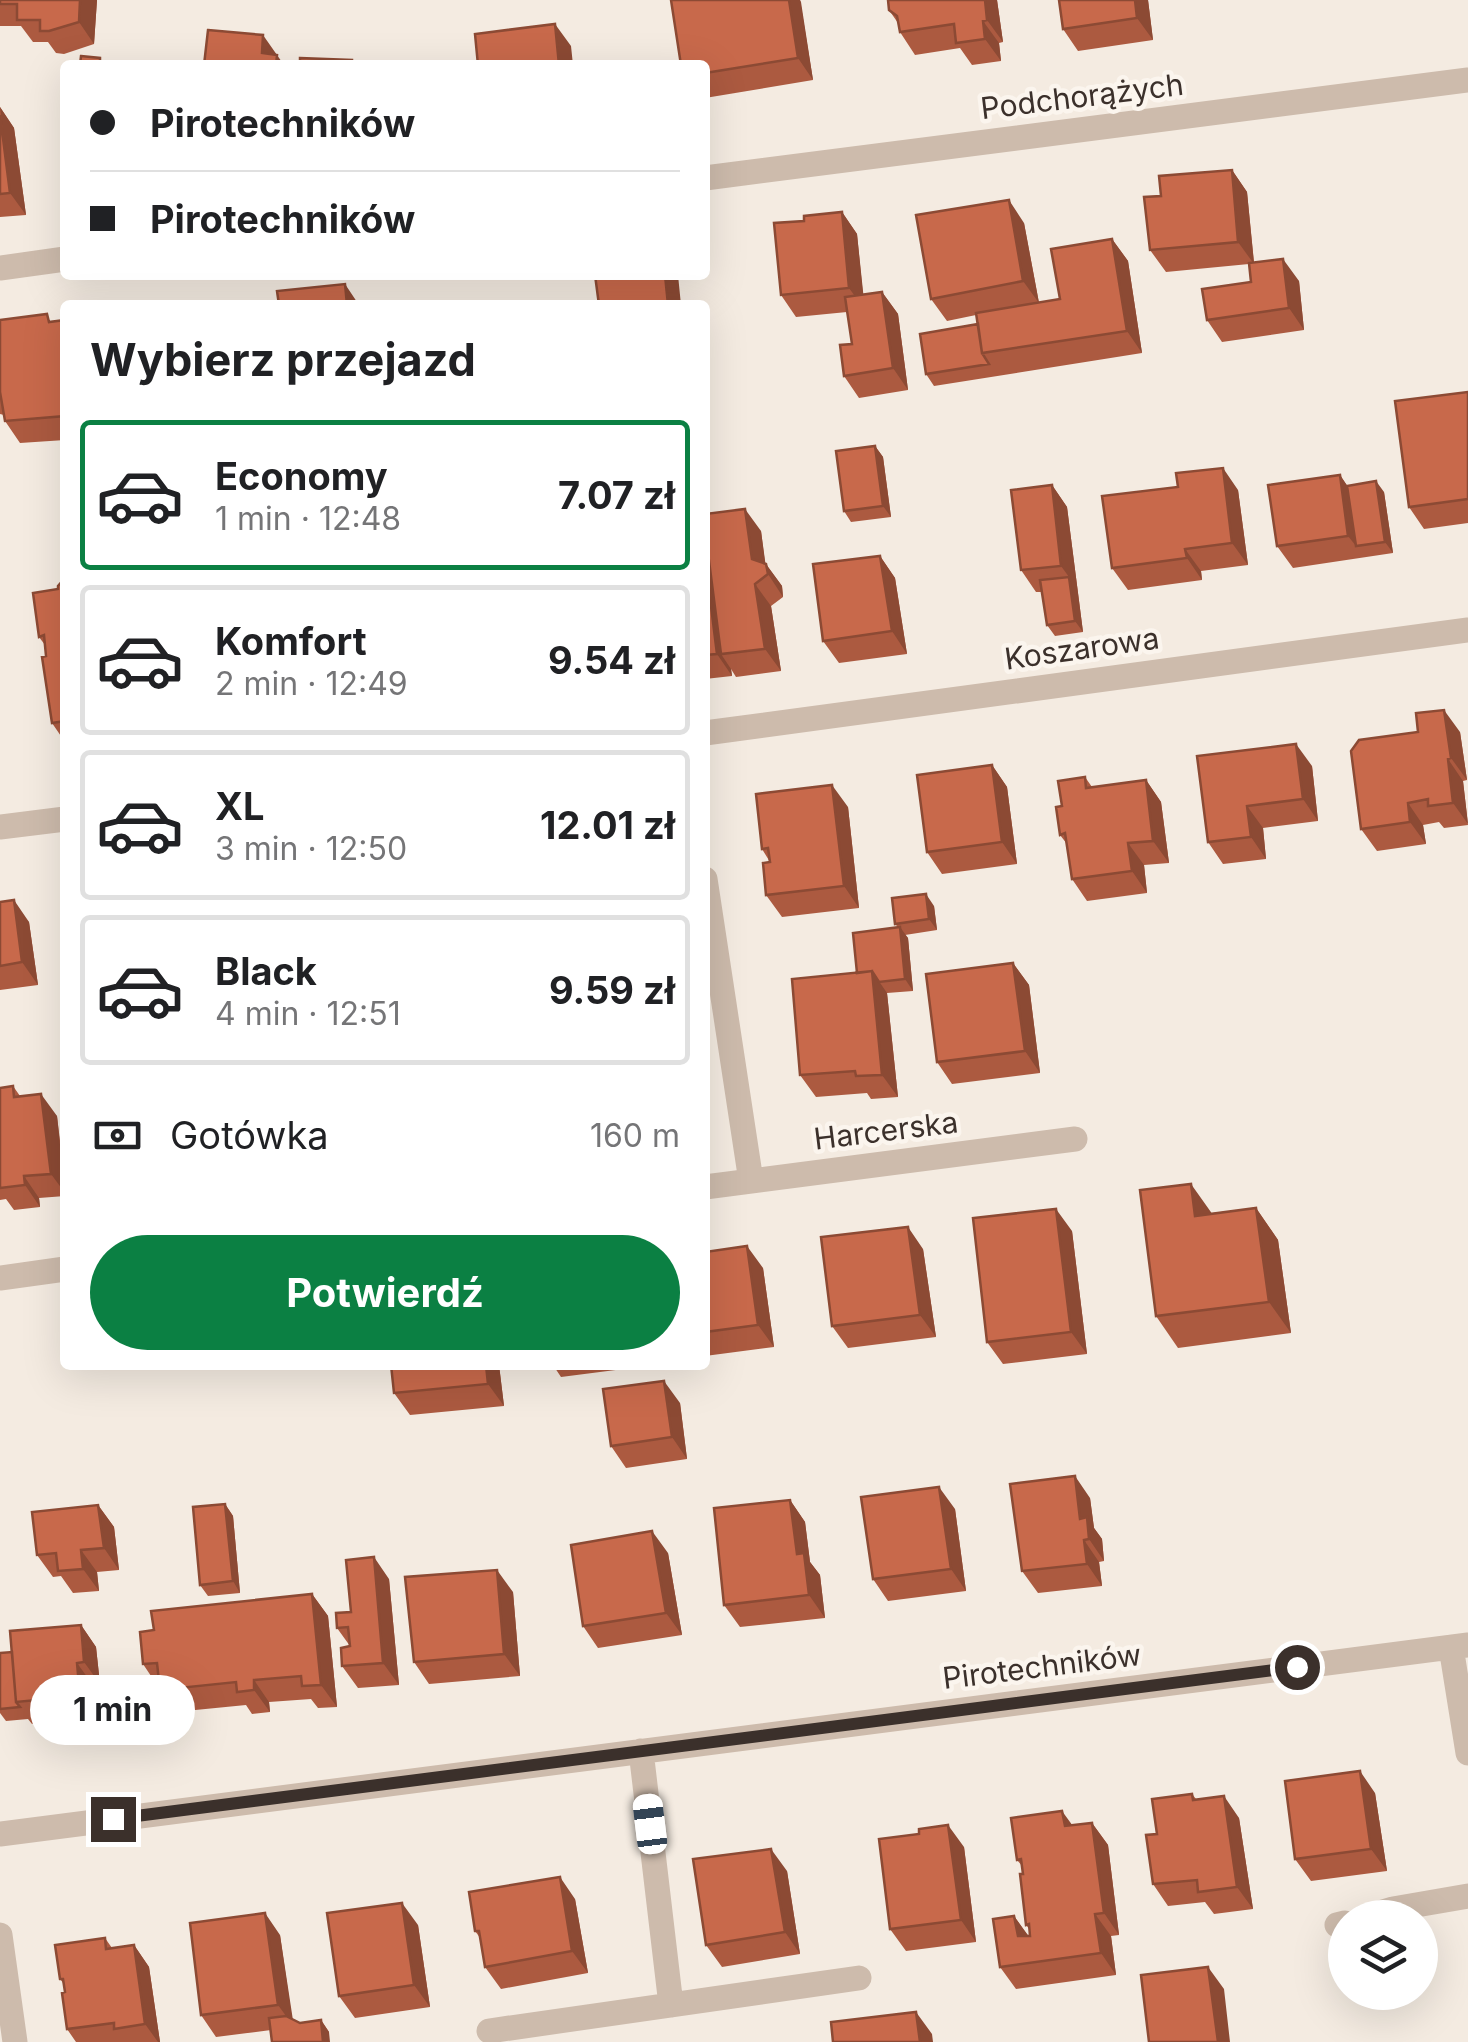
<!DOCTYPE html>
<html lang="pl">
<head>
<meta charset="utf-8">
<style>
  :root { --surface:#fff; --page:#f2f2f2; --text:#202124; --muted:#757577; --line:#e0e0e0; --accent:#0b8043 }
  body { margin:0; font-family:Inter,sans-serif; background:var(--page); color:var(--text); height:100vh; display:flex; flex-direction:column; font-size:38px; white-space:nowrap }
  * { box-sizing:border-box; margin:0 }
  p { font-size:32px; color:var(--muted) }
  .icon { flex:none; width:55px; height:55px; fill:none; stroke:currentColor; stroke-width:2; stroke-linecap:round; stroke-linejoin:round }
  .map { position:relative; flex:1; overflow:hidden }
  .sheet { position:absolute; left:60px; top:300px; width:650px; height:1070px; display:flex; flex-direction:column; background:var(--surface); border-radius:10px; box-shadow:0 10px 40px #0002 }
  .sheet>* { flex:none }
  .banner { position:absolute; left:60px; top:60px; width:650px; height:220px; border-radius:10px; box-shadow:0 10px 40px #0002; display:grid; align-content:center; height:220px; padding:0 30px; background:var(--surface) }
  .tools { position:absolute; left:1328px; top:1900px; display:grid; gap:20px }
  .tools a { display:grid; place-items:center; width:110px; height:110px; border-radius:50%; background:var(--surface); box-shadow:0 10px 40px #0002; font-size:50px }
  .end { position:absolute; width:45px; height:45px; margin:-22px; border:12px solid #3b302b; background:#fff; box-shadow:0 0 0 5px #fff }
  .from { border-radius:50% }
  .bubble { position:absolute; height:70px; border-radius:35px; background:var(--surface); box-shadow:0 10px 40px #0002; font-size:32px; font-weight:700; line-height:70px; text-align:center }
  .car { position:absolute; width:30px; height:60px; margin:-30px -15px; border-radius:12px; box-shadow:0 0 8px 2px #0007; background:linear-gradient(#fff 24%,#345 0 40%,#fff 0 76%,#345 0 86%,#fff 0) }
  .banner b { display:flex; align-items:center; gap:35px; height:95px; font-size:38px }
  .banner b+b { border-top:2px solid var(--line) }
  .banner i { width:25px; height:25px; background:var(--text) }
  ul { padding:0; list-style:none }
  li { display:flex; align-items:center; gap:30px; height:150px; margin:0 20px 15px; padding:0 10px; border:5px solid var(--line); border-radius:10px }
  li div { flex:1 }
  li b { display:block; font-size:38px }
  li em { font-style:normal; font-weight:700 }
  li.on { border-color:var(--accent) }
  li>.icon { width:90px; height:90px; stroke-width:1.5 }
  h2 { padding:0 30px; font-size:45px; line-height:120px }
  .pay { display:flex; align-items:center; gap:25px; height:110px; padding:0 30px; font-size:38px }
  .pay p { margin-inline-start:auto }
  .button { display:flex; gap:20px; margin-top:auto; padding:20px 30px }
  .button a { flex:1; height:115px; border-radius:60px; background:var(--accent); color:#fff; font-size:40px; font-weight:700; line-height:115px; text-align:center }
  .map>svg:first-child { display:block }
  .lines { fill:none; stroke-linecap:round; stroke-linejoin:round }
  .minor { stroke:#cdbbac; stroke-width:25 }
  .wall { fill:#ac5a40 }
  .shaded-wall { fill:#8c4a34 }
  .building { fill:#c8694b; stroke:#8c4a34; stroke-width:2.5 }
  .route { stroke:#3b302b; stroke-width:12 }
  .labels { text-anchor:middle; stroke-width:9; stroke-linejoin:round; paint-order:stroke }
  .street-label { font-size:30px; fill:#3b302b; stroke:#fbf5ee }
</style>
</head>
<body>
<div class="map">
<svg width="1468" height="2042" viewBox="0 0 1468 2042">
  <rect width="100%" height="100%" fill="#f4ebe1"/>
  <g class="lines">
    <!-- minor -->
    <path class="minor" d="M705 178 1468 80
      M0 268 65 259
      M705 733 1468 630
      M0 827 65 819
      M705 879 751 1181
      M705 1187 1075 1139
      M0 1278 65 1269
      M1451 1647 1468 1753
      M641 1751 671 2005
      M0 1834 1468 1645
      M1363 1918 1393 1909 1468 1896
      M1337 1925 1345 1923
      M0 1935 15 2042
      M489 2031 859 1978"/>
  </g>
  <!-- wall -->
  <path class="wall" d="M0 0H97L94 44 64 54 56 53 48 42H33L21 26H0Z
    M671 0H800L813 80 705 98V65Z
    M997 0 1003 42 999 43 1001 61 972 65 960 48 915 55 900 32 898 23 889 10Z
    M1059 0H1148L1153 40 1078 51 1063 29Z
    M0 107 14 128 26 215 0 217Z
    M1232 170 1247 192 1254 262 1299 281 1304 330 1222 342 1207 320 1251 282 1249 264 1166 272 1150 250 1161 196Z
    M842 212 857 234 863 295 882 292 898 314 908 390 859 398 844 376 852 344 847 312 796 317 781 295Z
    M1024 223 1039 303 1060 299 1112 239 1128 261 1142 353 934 386 926 374 978 324 976 315 947 321 931 299Z
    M0 320 52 322 65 320V440L20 443 5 421 4 415 0 414Z
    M1468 392V523L1424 529 1409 507Z
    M875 446 883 457 891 517 851 522 844 511Z
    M1340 475 1347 486 1384 492 1393 553 1293 568 1277 546Z
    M1052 485 1067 507 1083 632 1055 636 1047 625 1042 592H1036L1021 570Z
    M1238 490 1248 565 1201 571 1202 580 1128 590 1112 568Z
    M705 514 761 531 765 563 782 586 783 597 771 606 781 671 736 677 731 669 732 676 705 679Z
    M880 556 895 578 907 654 839 663 823 641Z
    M65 578V742L52 723 45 645 39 637 58 589Z
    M1460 732 1467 780 1463 781 1468 825 1444 828 1439 822 1423 825 1426 844 1377 851 1361 829Z
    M1197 756 1312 766 1318 821 1263 828 1266 859 1223 864 1208 842Z
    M992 765 1007 787 1017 864 942 874 927 852Z
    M1085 777 1092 787 1146 780 1161 802 1169 863 1144 865 1147 893 1087 901 1072 879 1067 844 1060 835 1062 806Z
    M848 807 859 908 782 917 766 895 770 862 762 849Z
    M0 902 29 922 38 985 0 990Z
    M934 906 937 930 905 935 908 938 913 991 887 993 898 1097 871 1099 867 1093 816 1097 800 1075 857 973 898 927 895 924Z
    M1013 963 1029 985 1040 1073 952 1084 937 1062Z
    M13 1086 20 1096 57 1116 65 1182V1196L39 1198 40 1207 14 1210 6 1199 0 1200V1088Z
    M1256 1208 1278 1240 1291 1333 1178 1348 1156 1316 1212 1213Z
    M1072 1231 1087 1354 1003 1364 987 1342Z
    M923 1249 936 1337 848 1348 832 1326Z
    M705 1252 763 1268 774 1347 705 1356Z
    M499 1365 504 1406 410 1415 394 1393Z
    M553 1365H639V1367L561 1377Z
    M680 1403 687 1459 626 1468 611 1446Z
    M1090 1498 1094 1528 1102 1539 1104 1561 1099 1562 1102 1586 1038 1593 1022 1571Z
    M790 1500 805 1522 810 1562 820 1575 825 1618 740 1627 724 1605Z
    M225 1504 233 1516 240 1593 208 1596 200 1585Z
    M98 1505 114 1527 119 1570 97 1572 99 1591 73 1593 61 1576 53 1577 37 1555Z
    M955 1509 966 1591 888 1601 873 1579Z
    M668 1553 682 1635 598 1648 583 1626Z
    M389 1579 399 1685 358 1688 342 1666 350 1646 337 1628 351 1612Z
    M513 1592 520 1676 429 1684 414 1662Z
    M312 1594 328 1616 337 1707 318 1708 311 1699 269 1702 270 1712 252 1714 246 1705 175 1712 143 1664 154 1630Z
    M81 1625 96 1647 100 1684 93 1685 96 1718 32 1724 28 1719 6 1721 0 1713V1653L12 1652Z
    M1375 1793 1387 1871 1311 1881 1295 1859Z
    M1192 1794 1196 1799 1239 1818 1253 1909 1214 1914 1205 1902 1168 1906 1153 1884 1157 1834Z
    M1092 1823 1108 1845 1119 1935 1111 1936 1116 1975 1016 1989 1000 1967 1014 1916 1028 1936H1030V1930L1026 1925 1023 1867 1017 1860 1072 1825Z
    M964 1847 976 1942 906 1951 890 1929Z
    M787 1871 800 1954 722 1967 706 1945Z
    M575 1899 588 1973 501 1989 485 1967 481 1939 475 1931Z
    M418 1925 430 2007 355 2018 339 1996Z
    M280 1935 292 2019 300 2023 321 2020 329 2032 271 2030 216 2037 201 2015Z
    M105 1938 112 1948 134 1945 149 1967 160 2042H76L67 2029 65 1992 64 1984 60 1979Z"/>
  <!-- shaded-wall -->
  <path class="shaded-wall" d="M80 0H97L94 44 79 22Z
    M789 0H800L801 2 813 80 798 58Z
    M985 0H997L1003 42 987 20Z
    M1135 0H1148L1153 40 1137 18Z
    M983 21 999 43 1001 61 985 39Z
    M555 24 571 46 573 65H559Z
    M263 35 284 65H270L262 53Z
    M0 107 14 128 26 215 10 193Z
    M1232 170 1247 192 1254 264 1238 242Z
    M1009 200 1024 223 1039 303 1023 281Z
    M842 212 857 234 865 310 849 288Z
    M1112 239 1128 261 1142 353 1127 331Z
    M1283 259 1299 281 1304 330 1289 308Z
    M665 275H678L681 305H668Z
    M345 284 359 305H347Z
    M882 292 898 314 908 390 893 368Z
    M875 446 883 457 891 517 883 506Z
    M1223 468 1238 490 1248 565 1232 543Z
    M1340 475 1355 497 1356 546 1348 536Z
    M1376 481 1384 492 1393 553 1385 542Z
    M1052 485 1067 507 1083 632 1075 621 1069 577 1061 566Z
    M745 509 761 531 767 575 752 559Z
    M705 523 721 654 731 669 732 676 717 654 705 558Z
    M1185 549 1201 571 1202 580 1187 558Z
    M880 556 895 578 907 654 892 631Z
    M766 564 782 586 783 597 768 574Z
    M755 584 771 606 781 671 765 649Z
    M1444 710 1460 732 1467 780 1451 758Z
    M1296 744 1312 766 1318 821 1303 799Z
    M1448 759 1463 781 1468 824 1453 803Z
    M992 765 1007 787 1017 864 1002 842Z
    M1146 780 1161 802 1169 863 1153 841Z
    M832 785 848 807 859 908 844 886Z
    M1408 803 1423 825 1426 844 1410 822Z
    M1247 806 1263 828 1266 859 1251 837Z
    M1128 843 1144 865 1147 893 1132 871Z
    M926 894 934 906 937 930 929 919Z
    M14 900 29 922 38 985 22 962Z
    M900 927 908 938 913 991 905 979Z
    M1013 963 1029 985 1040 1073 1025 1051Z
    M872 971 887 993 898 1097 882 1075Z
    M41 1094 57 1116 65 1193 51 1174Z
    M24 1176 39 1198 40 1207 25 1185Z
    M1191 1184 1213 1215 1195 1216Z
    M1256 1208 1278 1240 1291 1333 1269 1302Z
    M1056 1209 1072 1231 1087 1354 1071 1332Z
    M908 1227 923 1249 936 1337 920 1315Z
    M747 1246 763 1268 774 1347 758 1325Z
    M486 1365H499L504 1406 488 1384Z
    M664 1381 680 1403 687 1459 672 1437Z
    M1075 1476 1090 1498 1094 1528 1102 1539 1104 1561 1089 1539 1080 1519Z
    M939 1487 955 1509 966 1591 951 1569Z
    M790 1500 805 1522 810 1562 820 1575 825 1618 809 1595 797 1554Z
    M225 1504 233 1516 240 1593 233 1581Z
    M98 1505 114 1527 119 1570 104 1548Z
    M652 1531 668 1553 682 1635 666 1613Z
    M1084 1540 1099 1562 1102 1586 1087 1564Z
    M81 1550 97 1572 99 1591 83 1569Z
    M374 1557 389 1579 399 1685 383 1663Z
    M497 1570 513 1592 520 1676 504 1654Z
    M312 1594 328 1616 337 1707 321 1685Z
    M81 1625 96 1647 100 1684 84 1662Z
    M77 1663 93 1685 96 1718 80 1696Z
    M254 1680 269 1702 270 1712 254 1690Z
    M1360 1771 1375 1793 1387 1871 1371 1849Z
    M1224 1796 1239 1818 1253 1909 1237 1887Z
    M1062 1811 1078 1833 1065 1826Z
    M1092 1823 1108 1845 1119 1935 1104 1913Z
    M948 1825 964 1847 976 1942 961 1920Z
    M771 1849 787 1871 800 1954 785 1932Z
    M560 1877 575 1899 588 1973 572 1951Z
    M402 1903 418 1925 430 2007 414 1985Z
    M265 1913 280 1935 294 2027 278 2005Z
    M1095 1914 1111 1936 1116 1975 1101 1953Z
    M1014 1916 1030 1938 1018 1936Z
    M134 1945 149 1967 160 2042H158L145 2024Z
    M1208 1967 1224 1989 1230 2042H1218Z
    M916 2012 932 2034 933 2042H920Z
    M321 2020 329 2032 330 2042H323Z"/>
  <!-- building -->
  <path class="building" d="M0 0H80L79 22 49 31H40V20H17V4H0Z
    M671 0H789L798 58 705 73V65H681Z
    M888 0H985L987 20 983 21 985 39 956 43 954 24 900 32 897 16 889 10Z
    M1059 0H1135L1137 18 1063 29Z
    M555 24 559 65H478L475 34Z
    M208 30 263 35 262 53 277 55 276 65H204Z
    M81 56 100 58V65H80Z
    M300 58 352 60V65H300Z
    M0 115 10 193 0 194Z
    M1232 170 1238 242 1150 250 1144 197 1161 196 1159 176Z
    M1009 200 1023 281 931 299 916 215Z
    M842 212 849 288 781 295 774 223 804 221V216Z
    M1112 239 1127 331 982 353 976 313 1060 299 1051 249Z
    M1283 259 1289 308 1207 320 1202 289 1251 282 1249 263Z
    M595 275H665L668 305H599Z
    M345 284 347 305H279L277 291Z
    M882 292 893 368 844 376 840 345 852 344 845 297Z
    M47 314 49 322 65 320V416L5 421 0 392V320Z
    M978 324 982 353 989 364 926 374 920 334Z
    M1468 392V499L1409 507 1395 401Z
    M875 446 883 506 844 511 836 451Z
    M1223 468 1232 543 1185 549 1187 558 1112 568 1102 496 1178 487 1176 473Z
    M1340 475 1348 536 1277 546 1268 485Z
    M1376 481 1385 542 1356 546 1347 486Z
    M1052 485 1061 566 1021 570 1011 490Z
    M745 509 752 559 766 564 768 574 755 584 765 649 721 654 705 530V514Z
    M880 556 892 631 823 641 813 564Z
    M705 558 717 654 705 655Z
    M1069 577 1075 621 1047 625 1040 580Z
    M65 578V721L52 723 42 657 46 656 44 635 39 637 33 593 58 589V586Z
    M1444 710 1451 758 1448 759 1453 803 1428 806V799L1408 803 1410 822 1361 829 1351 751 1359 740 1418 732 1416 713Z
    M1296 744 1303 799 1247 806 1251 837 1208 842 1197 756Z
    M992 765 1002 842 927 852 917 775Z
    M1085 777 1086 788 1146 780 1153 841 1128 843 1132 871 1072 879 1065 833 1060 835 1056 807 1062 806 1058 781Z
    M832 785 844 886 766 895 763 863 770 862 768 848 762 849 756 794Z
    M926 894 929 919 895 924 892 898Z
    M14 900 22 962 0 966V902Z
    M900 927 905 979 879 982 872 971 857 973 853 933Z
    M1013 963 1025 1051 937 1062 926 974Z
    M872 971 882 1075 856 1076 855 1071 800 1075 792 979Z
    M13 1086 14 1097 41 1094 51 1174 24 1176 25 1185 0 1188V1088Z
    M1191 1184 1195 1216 1256 1208 1269 1302 1156 1316 1140 1190Z
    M1056 1209 1071 1332 987 1342 973 1218Z
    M908 1227 920 1315 832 1326 821 1237Z
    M747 1246 758 1325 705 1332V1252Z
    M391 1365H486L488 1384 394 1393Z
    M664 1381 672 1437 611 1446 603 1389Z
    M1075 1476 1080 1519 1087 1517 1089 1539 1084 1540 1087 1564 1022 1571 1010 1484Z
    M939 1487 951 1569 873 1579 861 1497Z
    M790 1500 797 1554 804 1553 809 1595 724 1605 714 1508Z
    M225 1504 233 1581 200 1585 193 1507Z
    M98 1505 104 1548 81 1550 83 1569 58 1571 56 1553 37 1555 32 1512Z
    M652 1531 666 1613 583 1626 571 1545Z
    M374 1557 383 1663 342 1666 341 1648 350 1646 348 1627 337 1628 336 1613 351 1612 346 1560Z
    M497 1570 504 1654 414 1662 405 1577Z
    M312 1594 321 1685 302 1686 301 1676 254 1680V1690L237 1692 236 1682 160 1690 157 1663 143 1664 140 1632 154 1630 151 1611Z
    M81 1625 84 1662 77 1663 80 1696 16 1702 10 1631Z
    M12 1652 16 1702 20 1707 0 1709V1653Z
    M1360 1771 1371 1849 1295 1859 1285 1781Z
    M1192 1794 1193 1800 1224 1796 1237 1887 1198 1892 1197 1880 1153 1884 1146 1835 1157 1834 1152 1799Z
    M1062 1811 1065 1826 1092 1823 1104 1913 1095 1914 1101 1953 1000 1967 993 1919 1014 1916 1018 1936H1030L1029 1924 1026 1925 1020 1874H1023L1021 1859 1017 1860 1011 1818Z
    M948 1825 961 1920 890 1929 879 1839 919 1834V1829Z
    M771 1849 785 1932 706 1945 693 1859Z
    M560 1877 572 1951 485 1967 479 1931H475L469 1892Z
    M402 1903 414 1985 339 1996 327 1913Z
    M265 1913 278 2005 201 2015 190 1923Z
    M105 1938 106 1949 134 1945 145 2024 114 2029V2023L67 2029 62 1993 65 1992 63 1979H60L55 1945Z
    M1208 1967 1218 2042H1149L1141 1975Z
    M916 2012 920 2042H833L831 2022Z
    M286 2016 300 2023 321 2020 323 2042H272L269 2018Z"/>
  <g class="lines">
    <!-- route -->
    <path class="route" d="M113 1819 1297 1667"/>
  </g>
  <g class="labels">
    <!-- street labels -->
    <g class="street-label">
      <text transform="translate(1082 97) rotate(-7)" y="10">Podchorążych</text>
      <text transform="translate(1082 649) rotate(-8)" y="10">Koszarowa</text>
      <text transform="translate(886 1131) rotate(-7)" y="10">Harcerska</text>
      <text transform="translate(1042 1667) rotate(-7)" y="10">Pirotechników</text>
    </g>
  </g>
</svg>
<div class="tools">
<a><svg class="icon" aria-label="layers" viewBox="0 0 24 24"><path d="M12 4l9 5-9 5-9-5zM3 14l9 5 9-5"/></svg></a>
</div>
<i class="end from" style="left:1297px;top:1667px"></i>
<i class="end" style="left:113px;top:1819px"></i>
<div class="bubble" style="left:30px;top:1675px;width:165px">1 min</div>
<i class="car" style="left:650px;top:1824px;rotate:353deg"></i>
<div class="banner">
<b><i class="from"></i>Pirotechników</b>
<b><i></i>Pirotechników</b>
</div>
<section class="sheet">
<h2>Wybierz przejazd</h2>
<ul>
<li class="on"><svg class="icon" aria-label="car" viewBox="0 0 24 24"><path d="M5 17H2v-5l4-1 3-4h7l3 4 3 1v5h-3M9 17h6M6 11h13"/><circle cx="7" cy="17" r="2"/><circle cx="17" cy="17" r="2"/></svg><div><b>Economy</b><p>1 min · 12:48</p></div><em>7.07 zł</em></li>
<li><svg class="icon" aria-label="car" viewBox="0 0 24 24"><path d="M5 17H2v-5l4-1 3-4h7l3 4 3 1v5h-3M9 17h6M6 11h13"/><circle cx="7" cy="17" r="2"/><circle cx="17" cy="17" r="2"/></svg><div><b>Komfort</b><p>2 min · 12:49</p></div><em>9.54 zł</em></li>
<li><svg class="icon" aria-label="car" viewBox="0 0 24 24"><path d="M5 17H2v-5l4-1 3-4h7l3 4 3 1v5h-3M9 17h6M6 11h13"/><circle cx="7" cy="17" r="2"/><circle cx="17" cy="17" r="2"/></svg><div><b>XL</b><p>3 min · 12:50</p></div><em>12.01 zł</em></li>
<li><svg class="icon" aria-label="car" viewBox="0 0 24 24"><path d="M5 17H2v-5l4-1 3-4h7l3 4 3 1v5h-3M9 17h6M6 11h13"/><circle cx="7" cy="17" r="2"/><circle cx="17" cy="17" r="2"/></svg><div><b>Black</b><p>4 min · 12:51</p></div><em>9.59 zł</em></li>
</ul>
<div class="pay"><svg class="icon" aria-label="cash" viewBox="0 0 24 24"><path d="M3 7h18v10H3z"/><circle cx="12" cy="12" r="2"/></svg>Gotówka<p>160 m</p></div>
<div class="button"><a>Potwierdź</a></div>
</section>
</div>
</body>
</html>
